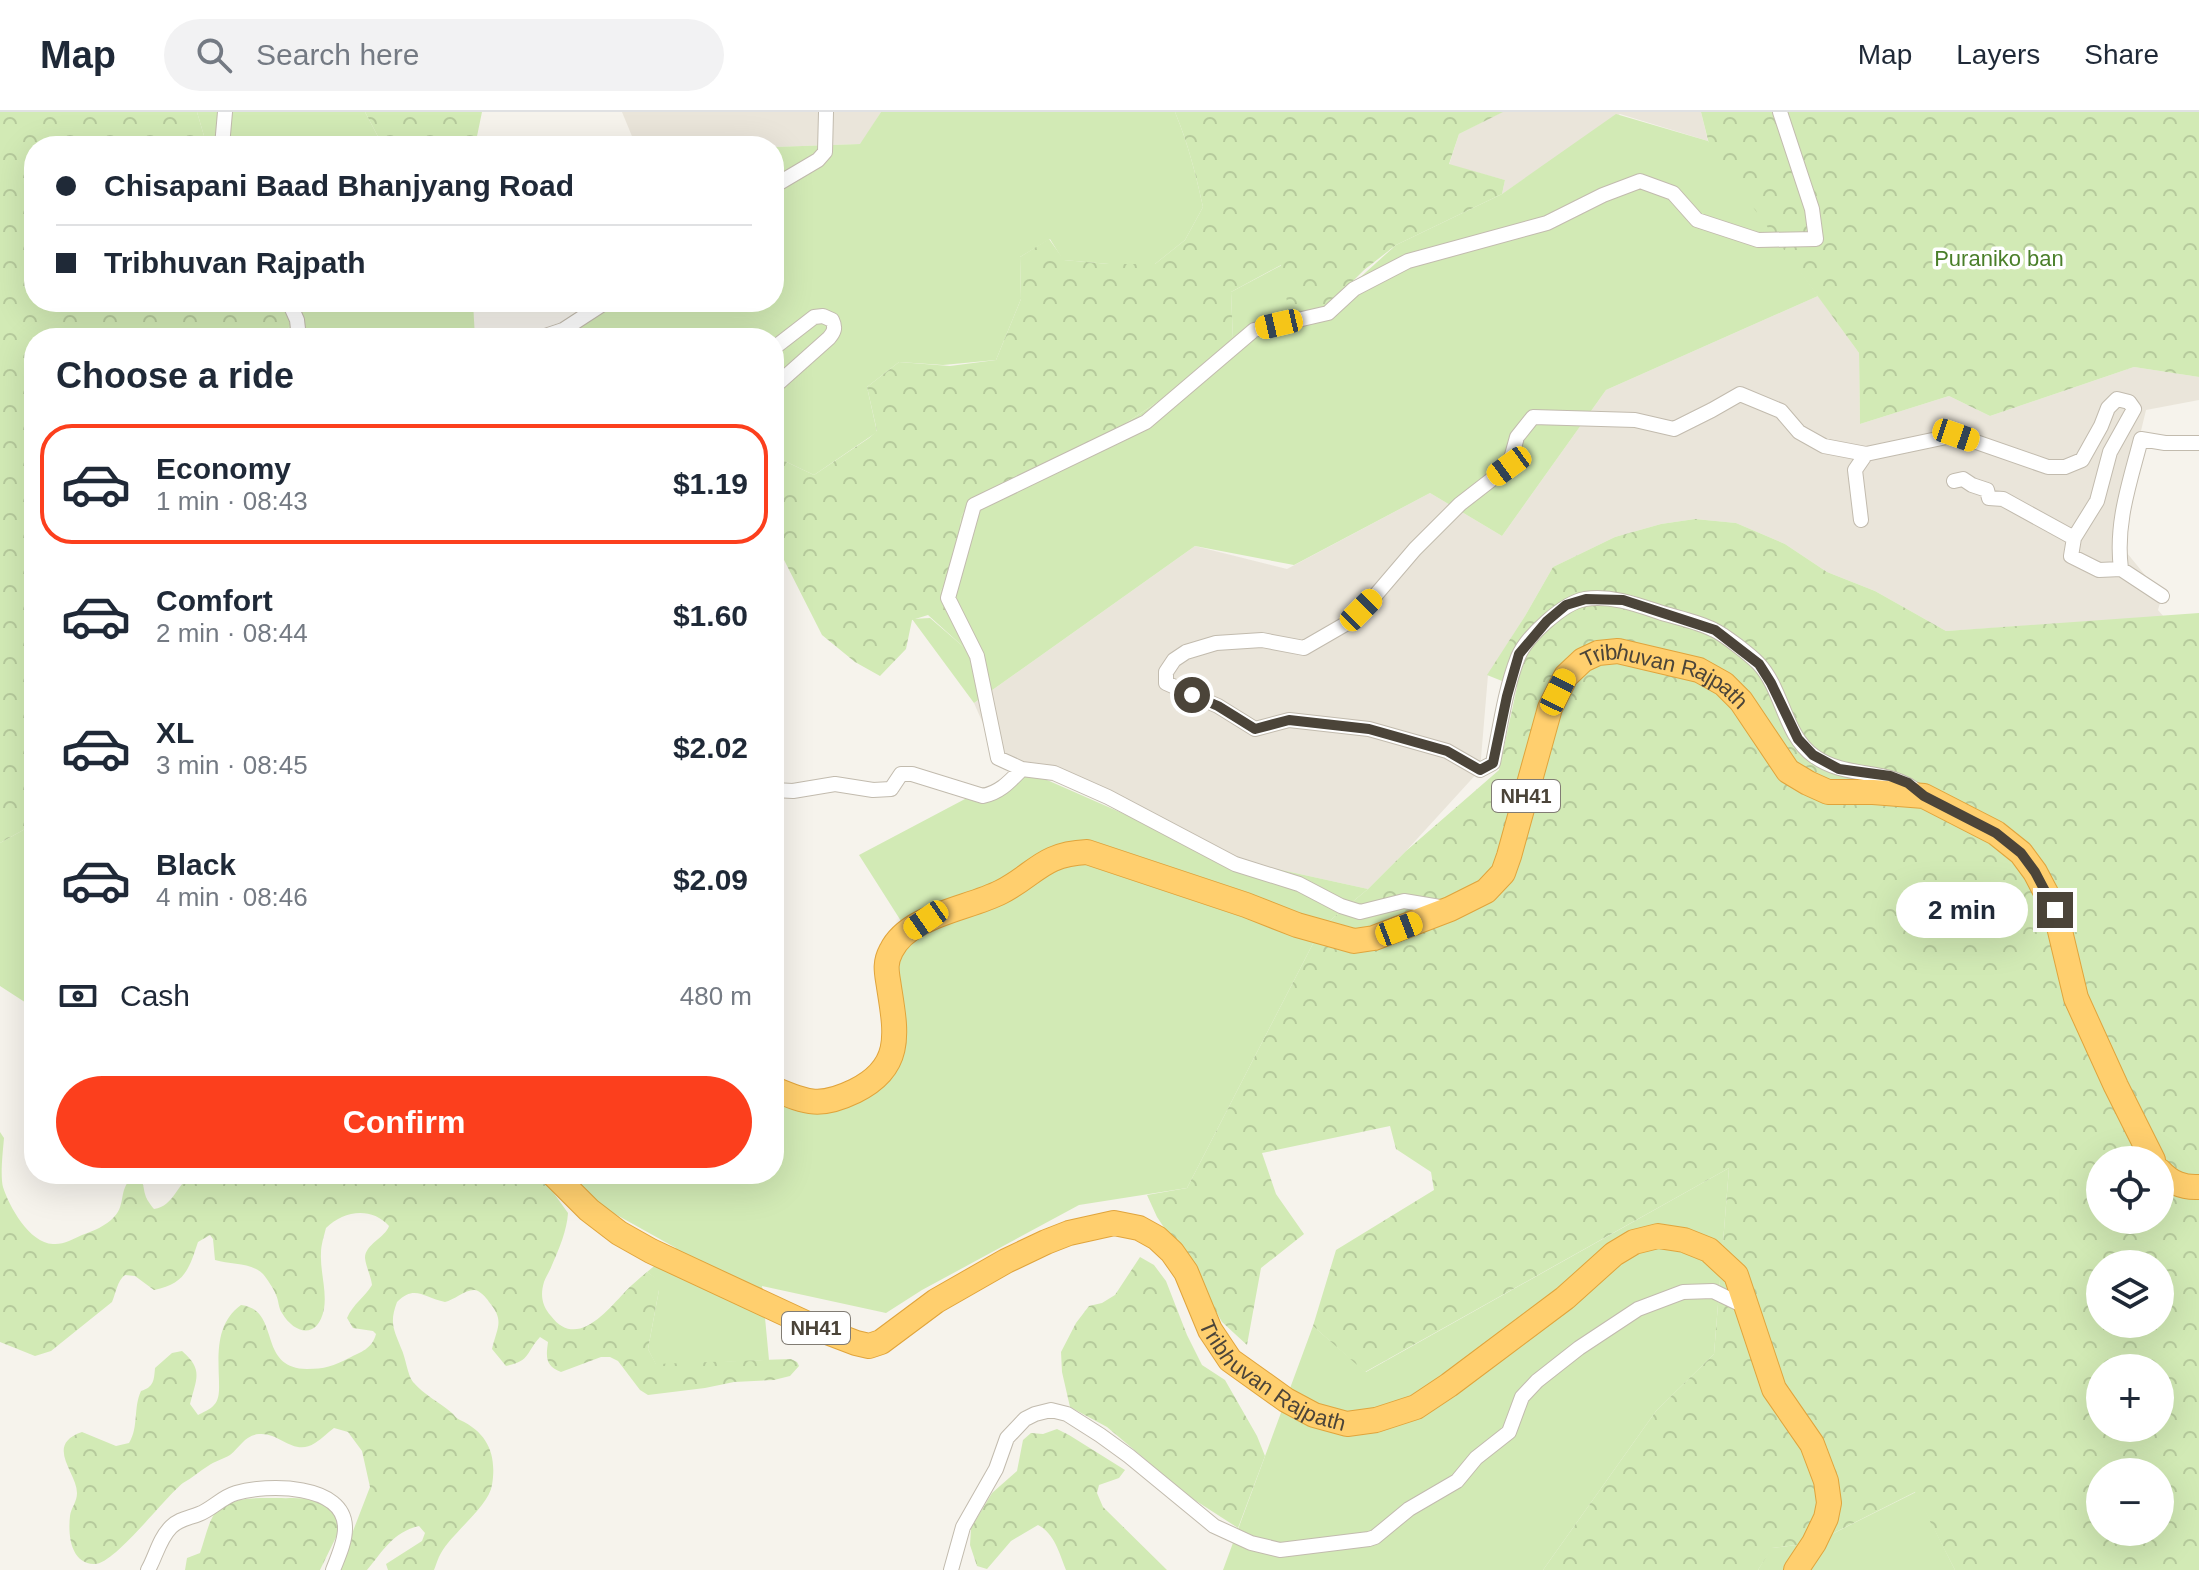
<!DOCTYPE html>
<html lang="en">
<head>
<meta charset="utf-8">
<style>
  :root { --surface:#fff; --page:#f2f2f3; --text:#1f2937; --muted:#747a83; --line:#e0e1e3; --accent:#fc3f1d }
  body { margin:0; font-family:Arial,sans-serif; background:var(--page); color:var(--text); height:100vh; display:flex; flex-direction:column; font-size:30px; white-space:nowrap }
  * { box-sizing:border-box; margin:0 }
  p { font-size:26px; color:var(--muted) }
  .icon { flex:none; width:44px; height:44px; fill:none; stroke:currentColor; stroke-width:2; stroke-linecap:round; stroke-linejoin:round }
  .map { position:relative; flex:1; overflow:hidden }
  .details { position:absolute; left:24px; top:216px; width:760px; height:856px; display:flex; flex-direction:column; background:var(--surface); border-radius:32px; box-shadow:0 8px 32px #0002 }
  .details>* { flex:none }
  .hud { position:absolute; left:24px; top:24px; width:760px; height:176px; border-radius:32px; box-shadow:0 8px 32px #0002; display:grid; align-content:center; height:176px; padding:0 32px; background:var(--surface) }
  .fabs { position:absolute; left:2086px; top:1034px; display:grid; gap:16px }
  .fabs a { display:grid; place-items:center; width:88px; height:88px; border-radius:50%; background:var(--surface); box-shadow:0 8px 32px #0002; font-size:40px }
  .end { position:absolute; width:36px; height:36px; margin:-18px; border:10px solid #4b4439; background:#fff; box-shadow:0 0 0 4px #fff }
  .from { border-radius:50% }
  .bubble { position:absolute; height:56px; border-radius:28px; background:var(--surface); box-shadow:0 8px 32px #0002; font-size:26px; font-weight:800; line-height:56px; text-align:center }
  .car { position:absolute; width:24px; height:48px; margin:-24px -12px; border-radius:10px; box-shadow:0 0 6px 2px #0007; background:linear-gradient(#f5c518 24%,#345 0 40%,#f5c518 0 76%,#345 0 86%,#f5c518 0) }
  .hud b { display:flex; align-items:center; gap:28px; height:76px; font-size:30px }
  .hud b+b { border-top:2px solid var(--line) }
  .hud i { width:20px; height:20px; background:var(--text) }
  ul { padding:0; list-style:none }
  li { display:flex; align-items:center; gap:24px; height:120px; margin:0 16px 12px; padding:0 16px; border:4px solid transparent; border-radius:32px }
  li div { flex:1 }
  li b { display:block; font-size:30px }
  li em { font-style:normal; font-weight:800 }
  li.selected { border-color:var(--accent) }
  li>.icon { width:72px; height:72px; stroke-width:1.5 }
  h2 { padding:0 32px; font-size:36px; line-height:96px }
  .pay { display:flex; align-items:center; gap:20px; height:88px; padding:0 32px; font-size:30px }
  .pay p { margin-inline-start:auto }
  .primary-button { display:flex; gap:16px; margin-top:auto; padding:16px 32px }
  .primary-button a { flex:1; height:92px; border-radius:48px; background:var(--accent); color:#fff; font-size:32px; font-weight:800; line-height:92px; text-align:center }
  header { display:flex; align-items:center; gap:48px; box-sizing:border-box; height:112px; padding:0 40px; background:var(--surface); border-bottom:2px solid var(--line) }
  header strong { font-size:38px }
  nav { display:flex; gap:44px; margin-inline-start:auto; font-size:28px }
  .search { width:560px; height:72px; background:var(--page); display:flex; align-items:center; gap:20px; box-sizing:border-box; padding:0 28px; border-radius:44px; color:var(--muted); font-size:30px }
  .map>svg:first-child { display:block }
  .residential { fill:#eae5da }
  .grass { fill:#d2eab5 }
  .forest { fill:url(#forest-crowns); fill-rule:evenodd }
  .lines { fill:none; stroke-linecap:round; stroke-linejoin:round }
  .street-casing { stroke:#c2bbae; stroke-width:16 }
  .highway-casing { stroke:#e0a43c; stroke-width:26 }
  .street { stroke:#fff; stroke-width:14 }
  .highway { stroke:#ffcf6e; stroke-width:24 }
  .route { stroke:#4b4439; stroke-width:10 }
  .labels { text-anchor:middle; stroke-width:7; stroke-linejoin:round; paint-order:stroke }
  .shield { fill:#fff; stroke:#817c74; stroke-width:2 }
  .shield-label { font-size:20px; font-weight:bold; fill:#4b4439 }
  .park-label { font-size:22px; fill:#4a7f2a; stroke:#fff }
  .street-label { font-size:22px; fill:#4b4439; stroke:#fff }
</style>
</head>
<body>
<header>
<strong>Map</strong>
<div class="search"><svg class="icon" aria-label="search" viewBox="0 0 24 24"><circle cx="10" cy="10" r="6"/><path d="M15 15l6 6"/></svg>Search here</div>
<nav><a>Map</a><a>Layers</a><a>Share</a></nav>
</header>
<div class="map">
<svg width="2199" height="1458" viewBox="0 0 2199 1458">
  <defs>
    <pattern id="forest-crowns" width="20" height="18" patternUnits="userSpaceOnUse" patternTransform="scale(2)"><rect width="20" height="18" fill="#d2eab5"/><path d="M2 6a3 3 0 1 1 6 0M12 15a3 3 0 1 1 6 0" fill="none" stroke="#b6ca9c"/></pattern>
  </defs>
  <rect width="100%" height="100%" fill="#f6f3ec"/>
  <!-- residential -->
  <path class="residential" d="M622 0H881L861 32 774 35 636 34Z
    M1502 0H1701L1708 29 1620 2 1502 82 1505 68 1449 53 1459 22Z
    M1818 184 1859 241 1860 312 1949 284 1990 304 2134 255 2199 265V288L2146 298 2128 373 2127 441 2162 484 2158 498 2164 505 1946 519 1875 479 1827 460 1785 432 1736 411 1695 407 1661 412 1615 425 1553 455 1525 504 1488 563 1480 658 1406 739 1368 777 1222 745 1055 661 998 646 974 591 1195 434 1287 457 1430 381 1502 424 1606 278Z"/>
  <!-- grass -->
  <path class="grass" d="M197 0H365L383 34H207Z
    M881 0H1175C1188 31 1196 63 1203 95L1185 128 1155 152H1109L1063 148 1050 127 1020 145 1021 187 996 248 943 253 899 250 867 275 877 320 814 363 774 344V226H564L563 218 606 190H774V35L860 32Z
    M1616 2 1708 29 1818 184 1606 278 1502 424 1430 381 1294 453 1195 434 974 591 912 507 930 506 966 537 940 480 959 446 961 404 976 384 1096 331 1165 285 1233 228 1231 180 1282 153 1325 197 1396 133 1502 82Z
    M287 190H473L475 226H279L294 209Z
    M1022 657 1222 745 1368 777 1321 816 1187 1076 1079 1093 922 1178 886 1201 762 1174 769 1248 656 1253 648 1237 659 1178V1169L647 1160 676 1136 606 1097 566 1062H774V977L806 990 883 959 885 851 908 820 859 743Z
    M34 712V896L0 874V731Z
    M1729 1056 1714 1242 1656 1299 1543 1458H1223L1313 1214 1366 1260Z
    M1916 1380 1955 1458H1758L1771 1436 1814 1431Z"/>
  <!-- forest -->
  <path class="forest" d="M0 0H197L207 34H34V190H285L294 209 279 226H34V712L0 731Z
    M365 0H482L475 34H383Z
    M1175 0H1503L1459 22 1449 52 1505 68 1502 82 1396 133 1364 158 1325 197 1288 196 1281 153 1231 180 1233 228 1181 284 1165 285 1096 331 976 384 961 404 958 451 940 480 969 533 968 539 928 503 912 508 906 537 880 564 855 550 822 523 779 438 774 440V344L814 363 869 326 877 319 867 275 899 250 950 254 996 248 1021 187 1020 145 1049 127 1064 148 1109 152H1155L1185 128 1203 95C1196 63 1188 31 1175 0Z
    M1701 0H2199V265L2134 255 1990 304 1949 284 1860 312 1859 241 1710 36Z
    M1695 407 1736 411 1785 432 1827 460 1875 479 1946 519 2199 501V1458H1955L1915 1380 1814 1431 1772 1436 1758 1458H1543L1656 1299 1714 1242 1729 1056 1365 1260 1313 1214 1336 1138 1434 1078 1431 1060 1396 1037 1390 1014 1262 1041 1276 1082 1304 1122 1261 1156 1247 1233 1222 1210 1189 1153 1157 1105 1147 1083 1187 1076 1321 816 1368 777 1406 739 1499 658 1517 575 1487 563 1525 504 1553 455 1615 425 1661 412ZM2100 1048H2160V1108H2100ZM2100 1152H2160V1212H2100ZM2100 1256H2160V1316H2100ZM2100 1360H2160V1420H2100Z
    M0 1020 4 1026C3 1038 0 1064 3 1075 9 1094 29 1131 53 1132 63 1133 73 1127 82 1123 93 1119 106 1114 114 1105 127 1092 117 1076 135 1063 146 1069 142 1077 147 1087 147 1088 153 1096 154 1097 175 1094 176 1071 194 1062H540L568 1101C567 1118 559 1137 552 1153 550 1159 546 1164 544 1170 540 1183 542 1194 551 1204 576 1237 605 1201 624 1181 631 1173 639 1167 647 1160L659 1168V1178L648 1237 656 1252 791 1247 797 1250 799 1254 790 1264 774 1268 734 1270 705 1276 648 1283 640 1278 618 1249 610 1245H601L561 1260C545 1254 546 1245 548 1230L540 1225C526 1240 531 1249 506 1254L492 1237C497 1215 505 1209 489 1190 486 1185 480 1179 475 1178 466 1177 454 1188 445 1190 424 1186 415 1172 397 1190 389 1211 394 1218 401 1236 406 1246 407 1262 413 1270 424 1283 439 1290 452 1301 455 1304 456 1306 460 1308 488 1321 497 1343 492 1373 489 1394 452 1421 441 1441 438 1446 436 1453 434 1458H388L386 1452 422 1429 425 1421 419 1414C393 1420 383 1439 367 1458H338L370 1375 362 1339 348 1320 334 1316C328 1320 322 1327 315 1331 294 1345 280 1320 259 1322 245 1323 240 1335 230 1343 223 1347 215 1349 208 1354 200 1359 192 1366 183 1371 165 1385 113 1454 94 1452 70 1451 68 1422 70 1404 71 1396 77 1390 77 1381 77 1360 44 1333 82 1320L116 1334 129 1331C139 1315 133 1296 141 1279 154 1275 154 1268 155 1256L172 1241 182 1239C204 1258 196 1267 190 1292L198 1303C203 1300 210 1298 214 1293 220 1287 219 1277 219 1269 218 1241 216 1211 241 1193 282 1198 256 1256 307 1257 324 1257 334 1254 349 1246 361 1240 372 1237 376 1222L373 1219 353 1216 347 1206C353 1192 365 1185 372 1173 371 1164 366 1155 365 1146 365 1132 385 1126 389 1114 371 1094 343 1099 326 1116 324 1124 321 1133 321 1141 320 1160 327 1178 324 1197 318 1227 295 1223 282 1201 278 1195 279 1189 276 1183 274 1177 267 1167 263 1162 251 1150 231 1153 215 1148L213 1127 210 1123 198 1130C189 1157 185 1172 154 1178L135 1164 125 1163C117 1169 116 1181 112 1190L51 1239 35 1244 0 1230Z
    M1140 1145 1154 1153 1166 1169 1187 1223 1202 1253 1225 1268 1257 1324 1265 1344 1238 1416 1190 1385 1107 1315 1070 1295 1062 1260 1061 1240 1076 1211 1089 1194 1102 1191 1115 1183Z
    M1057 1317 1069 1323 1125 1358 1119 1366 1099 1373 1097 1381 1103 1395 1167 1458H1066C1059 1441 1055 1422 1038 1413L1011 1429 987 1457 977 1454 970 1433 971 1416 992 1381 1017 1359 1023 1328 1031 1321 1043 1322Z
    M293 1386C320 1387 332 1388 340 1417L320 1458H185L187 1446 200 1441C204 1430 207 1415 213 1404 227 1381 269 1387 293 1386Z"/>
  <g class="lines">
    <!-- street casing -->
    <g class="street-casing">
      <path id="street" d="M222 34 225 0
        M774 74 818 48 825 40 826 0
        M289 190 297 208 299 226
        M539 226 563 218 606 190
        M774 236 814 205 823 204 832 208C836 216 834 220 829 226L774 275
        M1954 369 1963 367 1972 373 1987 378 1989 386 2003 387 2074 426
        M1861 408 1855 358 1866 342
        M2121 457C2115 411 2130 370 2141 327L2165 331H2199
        M774 678 793 679 835 672 873 678 891 677 901 662H912L983 684C1001 680 1010 669 1022 657
        M1921 682C1886 653 1849 669 1814 644 1784 623 1783 577 1758 551 1750 543 1725 523 1714 518 1699 510 1679 506 1662 501 1638 493 1612 483 1585 487 1563 491 1527 524 1518 545 1505 578 1500 616 1493 651L1480 658 1447 639 1369 617 1289 608 1255 617 1218 594 1166 571V560L1174 548 1186 540 1216 531 1262 528 1304 536 1349 510 1374 485 1415 437 1460 392 1509 354 1517 325 1533 305 1635 308 1674 317 1712 298 1740 282 1781 299 1799 320 1824 334 1866 342 1956 323 2048 355H2065L2082 348 2101 314 2108 296 2117 287 2129 290 2134 297 2110 340 2097 389 2074 426 2071 444 2099 458 2121 457 2162 484
        M1446 796 1404 789 1360 800 1341 794 1299 772 1235 752 1108 685 1054 661 1022 657 998 646 977 544 948 486 974 393 1146 310 1254 218 1328 201 1354 177 1408 149 1547 111 1603 83 1640 69 1673 81 1697 108 1758 128 1816 127 1812 97 1780 0
        M148 1458C156 1444 159 1427 171 1415 179 1407 189 1406 199 1402 212 1397 222 1385 236 1381 266 1372 346 1371 345 1417 345 1430 338 1445 333 1458
        M951 1458 963 1415 996 1357 1007 1326 1025 1307 1035 1302 1051 1298 1067 1302 1100 1323 1129 1344 1214 1414 1251 1431 1280 1438 1369 1427 1375 1425 1409 1397 1457 1369 1476 1346 1509 1320 1522 1285 1537 1269 1579 1236 1638 1197 1683 1180 1713 1179 1744 1194"/>
    </g>
    <!-- highway casing -->
    <g class="highway-casing">
      <g id="highway">
        <path id="s1" d="M774 977C808 991 820 996 855 979 904 955 896 920 889 875 887 861 884 852 891 839 908 803 968 797 1001 780 1036 762 1042 742 1087 740L1246 793 1297 813 1354 829 1374 826 1450 797 1486 779 1503 761 1509 744 1550 596 1566 564 1583 548 1598 541 1618 539 1699 558 1724 572 1741 589 1788 659 1808 671 1828 680H1873L1924 684 1996 721 2021 741 2035 760 2055 798 2076 886 2116 974 2153 1048"/>
        <path d="M2160 1059C2171 1071 2183 1076 2199 1075"/>
        <path id="s2" d="M553 1062 589 1098 619 1121 651 1139 814 1215 856 1231 869 1234 881 1230 936 1189 1006 1149 1046 1130 1069 1121 1114 1111 1139 1116 1157 1126 1172 1140 1186 1160 1210 1218 1230 1248 1286 1288 1314 1303 1347 1312 1376 1308 1416 1295 1449 1273 1565 1186 1614 1142 1634 1130 1658 1124 1684 1128 1709 1138 1736 1163 1774 1277 1812 1332 1826 1369 1829 1391 1826 1406 1814 1431 1796 1458"/>
      </g>
    </g>
    <!-- street -->
    <use href="#street" class="street"/>
    <!-- highway -->
    <use href="#highway" class="highway"/>
  </g>
  <g class="lines">
    <!-- route -->
    <path class="route" d="M1192 583 1218 594 1255 617 1289 608 1369 617 1447 639 1480 658 1493 651 1507 584 1519 542 1547 509 1566 493 1586 487 1623 488 1715 518 1759 552 1771 571 1798 627 1813 643 1839 657 1890 664 1908 671 1924 684 1996 721 2021 741 2035 760 2055 798"/>
  </g>
  <g class="labels">
    <!-- shield labels -->
    <g class="shield">
      <rect x="1492" y="668" width="68" height="32" rx="6"/>
      <rect x="782" y="1200" width="68" height="32" rx="6"/>
    </g>
    <g class="shield-label">
      <text x="1526" y="691">NH41</text>
      <text x="816" y="1223">NH41</text>
    </g>
    <!-- park labels -->
    <g class="park-label">
      <text x="1999" y="154">Puraniko ban</text>
    </g>
    <!-- street labels -->
    <g class="street-label">
      <text dy="8" stroke="none"><textPath href="#s1" startOffset="1234">Tribhuvan Rajpath</textPath></text>
      <text dy="8" stroke="none"><textPath href="#s2" startOffset="874">Tribhuvan Rajpath</textPath></text>
    </g>
  </g>
</svg>
<div class="fabs">
<a><svg class="icon" aria-label="locate" viewBox="0 0 24 24"><circle cx="12" cy="12" r="6"/><path d="M12 2v4M12 18v4M2 12h4M18 12h4"/></svg></a>
<a><svg class="icon" aria-label="layers" viewBox="0 0 24 24"><path d="M12 4l9 5-9 5-9-5zM3 14l9 5 9-5"/></svg></a>
<a>+</a>
<a>−</a>
</div>
<i class="end from" style="left:1192px;top:583px"></i>
<i class="end" style="left:2055px;top:798px"></i>
<div class="bubble" style="left:1896px;top:770px;width:132px">2 min</div>
<i class="car" style="left:1279px;top:212px;rotate:257deg"></i>
<i class="car" style="left:1956px;top:323px;rotate:109deg"></i>
<i class="car" style="left:1509px;top:354px;rotate:234deg"></i>
<i class="car" style="left:1361px;top:498px;rotate:45deg"></i>
<i class="car" style="left:1558px;top:580px;rotate:26deg"></i>
<i class="car" style="left:926px;top:808px;rotate:235deg"></i>
<i class="car" style="left:1399px;top:817px;rotate:69deg"></i>
<div class="hud">
<b><i class="from"></i>Chisapani Baad Bhanjyang Road</b>
<b><i></i>Tribhuvan Rajpath</b>
</div>
<section class="details">
<h2>Choose a ride</h2>
<ul>
<li class="selected"><svg class="icon" aria-label="car" viewBox="0 0 24 24"><path d="M5 17H2v-5l4-1 3-4h7l3 4 3 1v5h-3M9 17h6M6 11h13"/><circle cx="7" cy="17" r="2"/><circle cx="17" cy="17" r="2"/></svg><div><b>Economy</b><p>1 min · 08:43</p></div><em>$1.19</em></li>
<li><svg class="icon" aria-label="car" viewBox="0 0 24 24"><path d="M5 17H2v-5l4-1 3-4h7l3 4 3 1v5h-3M9 17h6M6 11h13"/><circle cx="7" cy="17" r="2"/><circle cx="17" cy="17" r="2"/></svg><div><b>Comfort</b><p>2 min · 08:44</p></div><em>$1.60</em></li>
<li><svg class="icon" aria-label="car" viewBox="0 0 24 24"><path d="M5 17H2v-5l4-1 3-4h7l3 4 3 1v5h-3M9 17h6M6 11h13"/><circle cx="7" cy="17" r="2"/><circle cx="17" cy="17" r="2"/></svg><div><b>XL</b><p>3 min · 08:45</p></div><em>$2.02</em></li>
<li><svg class="icon" aria-label="car" viewBox="0 0 24 24"><path d="M5 17H2v-5l4-1 3-4h7l3 4 3 1v5h-3M9 17h6M6 11h13"/><circle cx="7" cy="17" r="2"/><circle cx="17" cy="17" r="2"/></svg><div><b>Black</b><p>4 min · 08:46</p></div><em>$2.09</em></li>
</ul>
<div class="pay"><svg class="icon" aria-label="cash" viewBox="0 0 24 24"><path d="M3 7h18v10H3z"/><circle cx="12" cy="12" r="2"/></svg>Cash<p>480 m</p></div>
<div class="primary-button"><a>Confirm</a></div>
</section>
</div>
</body>
</html>
